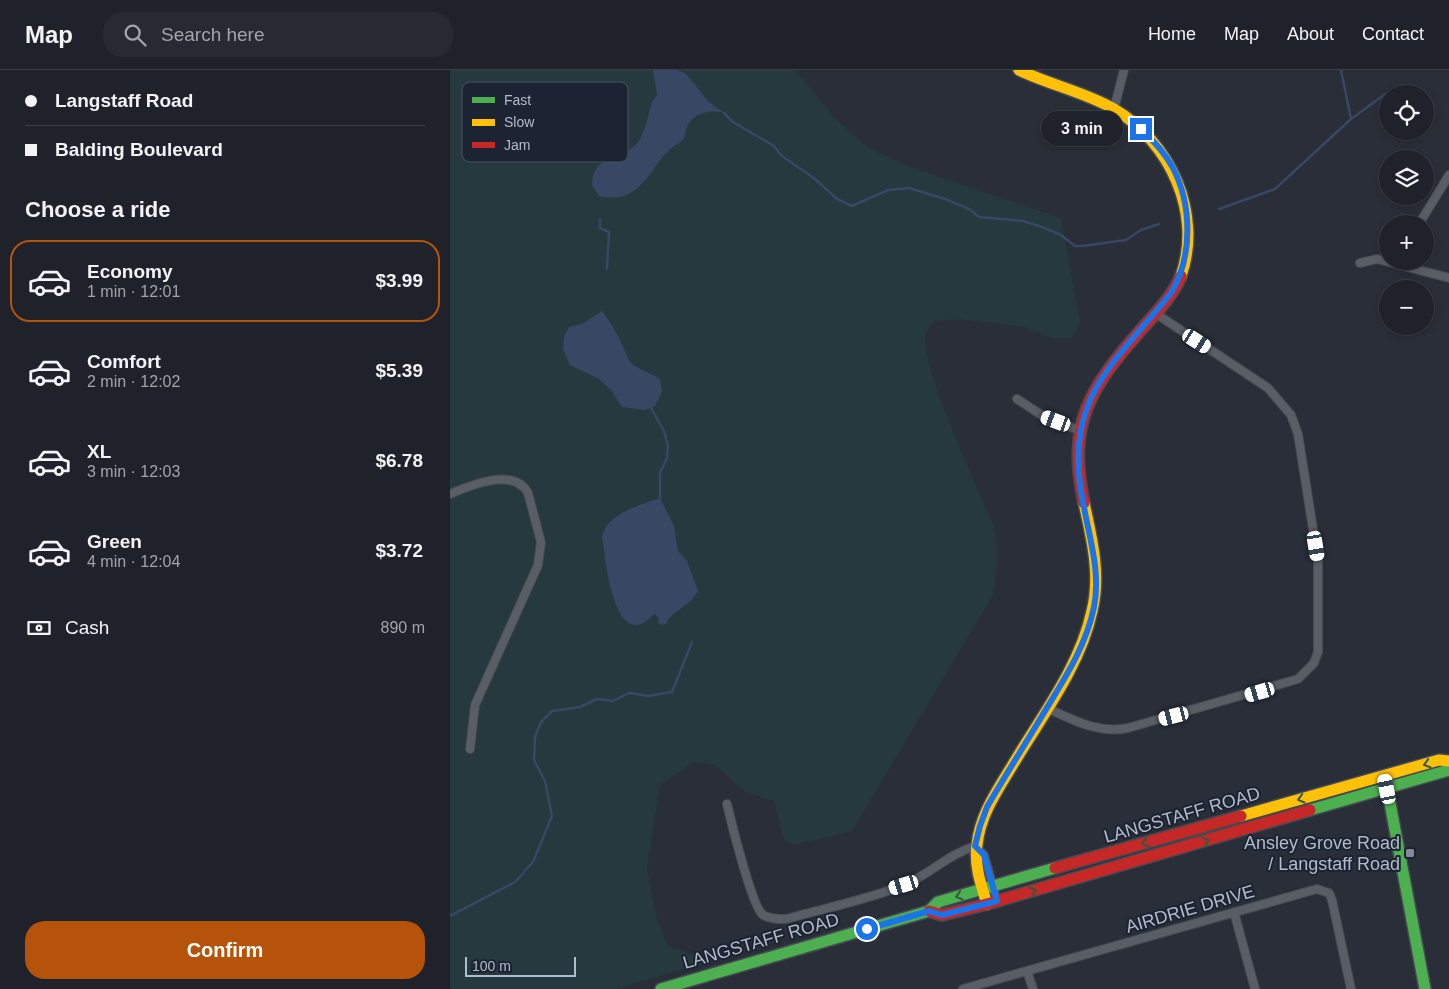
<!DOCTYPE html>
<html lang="en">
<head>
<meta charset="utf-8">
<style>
  :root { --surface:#1f222a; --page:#272a32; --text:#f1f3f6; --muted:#a1a4a8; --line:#3c3f47; --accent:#b45309 }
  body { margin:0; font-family:Arial,sans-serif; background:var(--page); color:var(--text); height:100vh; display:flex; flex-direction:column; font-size:19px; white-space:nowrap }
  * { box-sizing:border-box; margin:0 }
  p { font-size:16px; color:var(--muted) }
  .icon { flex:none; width:28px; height:28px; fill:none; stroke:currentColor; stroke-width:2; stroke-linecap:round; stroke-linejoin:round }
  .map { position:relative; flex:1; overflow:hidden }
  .details { display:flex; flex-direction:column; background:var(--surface); width:450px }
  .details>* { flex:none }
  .top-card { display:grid; align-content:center; height:110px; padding:0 25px; background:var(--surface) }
  .fabs { position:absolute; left:929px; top:15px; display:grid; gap:10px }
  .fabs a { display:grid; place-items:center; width:55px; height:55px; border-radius:50%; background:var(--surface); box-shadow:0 2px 8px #0003,0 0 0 1px var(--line); font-size:25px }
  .scale { position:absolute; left:15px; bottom:12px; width:111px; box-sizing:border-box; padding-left:5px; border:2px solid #b3bac9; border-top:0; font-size:14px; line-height:18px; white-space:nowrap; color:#b3bac9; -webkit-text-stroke:4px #1c2433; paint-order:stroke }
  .end { position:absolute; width:22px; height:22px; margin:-11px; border:6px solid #1a73e8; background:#fff; box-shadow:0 0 0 2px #fff }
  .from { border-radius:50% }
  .bubble { position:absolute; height:35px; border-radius:18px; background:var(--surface); box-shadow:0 2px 8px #0003,0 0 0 1px var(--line); font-size:16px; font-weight:700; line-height:35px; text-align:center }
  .car { position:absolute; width:15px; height:30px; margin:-15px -8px; border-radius:6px; box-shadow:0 0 4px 1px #0007; background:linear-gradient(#fff 24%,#345 0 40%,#fff 0 76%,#345 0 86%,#fff 0) }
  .top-card b { display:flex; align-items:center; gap:18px; height:48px; font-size:19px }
  .top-card b+b { border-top:1px solid var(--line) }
  .top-card i { width:12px; height:12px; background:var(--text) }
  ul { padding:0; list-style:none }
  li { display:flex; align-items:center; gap:15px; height:82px; margin:0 10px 8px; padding:0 15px; border:2px solid transparent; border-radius:20px }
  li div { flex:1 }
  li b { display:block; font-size:19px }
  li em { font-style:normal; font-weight:700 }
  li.selected { border-color:var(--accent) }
  li>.icon { width:45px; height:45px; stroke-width:1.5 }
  h2 { padding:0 25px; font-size:22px; line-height:60px }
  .pay { display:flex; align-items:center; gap:12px; height:55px; padding:0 25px; font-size:19px }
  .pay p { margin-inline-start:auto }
  .button { display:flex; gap:10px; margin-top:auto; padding:10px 25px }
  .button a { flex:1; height:58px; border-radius:20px; background:var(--accent); color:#fff; font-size:20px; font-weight:700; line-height:58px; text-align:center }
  header { display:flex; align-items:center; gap:30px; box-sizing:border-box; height:70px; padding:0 25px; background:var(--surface); border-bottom:1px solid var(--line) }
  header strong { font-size:24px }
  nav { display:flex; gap:28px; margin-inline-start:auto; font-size:18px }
  .search { width:350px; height:45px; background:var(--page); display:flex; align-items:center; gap:12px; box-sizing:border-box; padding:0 18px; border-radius:20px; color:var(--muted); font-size:19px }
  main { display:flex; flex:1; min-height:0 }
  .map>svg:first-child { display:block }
  .green { fill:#26393e }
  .water { fill:#374764 }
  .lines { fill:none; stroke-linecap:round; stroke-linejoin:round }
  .stream { stroke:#374764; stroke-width:2.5 }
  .street-casing { stroke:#454951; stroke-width:10 }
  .fast-casing { stroke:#454951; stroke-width:14 }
  .slow-casing { stroke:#454951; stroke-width:14 }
  .jam-casing { stroke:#454951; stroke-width:14 }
  .street { stroke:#595d66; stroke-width:8 }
  .fast { stroke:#4caf50; stroke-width:11 }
  .slow { stroke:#ffc107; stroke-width:11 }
  .jam { stroke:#c62828; stroke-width:11 }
  .oneway { stroke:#2f5c3f }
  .route { stroke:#1a73e8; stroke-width:6 }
  .poi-dot { fill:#838996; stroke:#1c2433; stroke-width:2 }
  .labels { text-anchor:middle; stroke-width:4; stroke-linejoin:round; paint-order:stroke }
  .street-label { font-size:18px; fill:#b3bac9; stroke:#1c2433 }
  .poi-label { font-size:18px; fill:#b3bac9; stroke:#1c2433; text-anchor:end }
  .key { fill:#1c2433; stroke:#495160; stroke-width:1 }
  .key-label { font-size:14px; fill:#b3bac9 }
</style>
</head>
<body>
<header>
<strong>Map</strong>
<div class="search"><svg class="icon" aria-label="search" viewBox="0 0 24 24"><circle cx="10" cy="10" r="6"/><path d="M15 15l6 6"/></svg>Search here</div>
<nav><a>Home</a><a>Map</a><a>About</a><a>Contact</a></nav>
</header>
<main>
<section class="details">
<div class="top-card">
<b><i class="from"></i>Langstaff Road</b>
<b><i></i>Balding Boulevard</b>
</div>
<h2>Choose a ride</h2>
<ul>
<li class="selected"><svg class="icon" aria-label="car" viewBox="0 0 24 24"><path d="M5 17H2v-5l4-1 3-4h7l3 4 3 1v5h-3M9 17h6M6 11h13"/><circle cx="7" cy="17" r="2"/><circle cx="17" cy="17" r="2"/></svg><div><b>Economy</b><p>1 min · 12:01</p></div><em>$3.99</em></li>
<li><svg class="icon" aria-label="car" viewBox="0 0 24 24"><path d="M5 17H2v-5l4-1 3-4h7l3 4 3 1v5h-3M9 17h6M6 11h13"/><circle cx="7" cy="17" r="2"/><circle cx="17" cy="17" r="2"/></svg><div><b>Comfort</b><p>2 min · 12:02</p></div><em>$5.39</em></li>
<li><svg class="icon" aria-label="car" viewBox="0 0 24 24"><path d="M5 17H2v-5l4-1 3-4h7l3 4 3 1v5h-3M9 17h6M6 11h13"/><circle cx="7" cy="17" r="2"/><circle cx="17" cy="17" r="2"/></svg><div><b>XL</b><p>3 min · 12:03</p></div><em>$6.78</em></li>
<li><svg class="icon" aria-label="car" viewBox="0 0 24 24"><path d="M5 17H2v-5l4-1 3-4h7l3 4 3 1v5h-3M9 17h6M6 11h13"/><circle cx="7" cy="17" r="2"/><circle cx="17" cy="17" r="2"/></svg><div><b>Green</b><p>4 min · 12:04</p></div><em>$3.72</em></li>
</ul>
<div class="pay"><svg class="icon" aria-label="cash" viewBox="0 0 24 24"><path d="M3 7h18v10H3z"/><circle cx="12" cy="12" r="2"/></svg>Cash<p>890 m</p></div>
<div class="button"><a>Confirm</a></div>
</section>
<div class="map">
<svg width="999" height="919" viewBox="0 0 999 919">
  <rect width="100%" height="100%" fill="#292e38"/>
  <!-- green -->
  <path class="green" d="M0 0H345L386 49 417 77 457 96 611 148 630 254 621 268H601L576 257 508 249 484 251C482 255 477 259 476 264 467 289 530 423 543 454 549 478 547 501 543 525L402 761 343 775 334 769 324 731 295 722 265 695 244 692 210 715 197 798 207 850 218 876 261 891 165 919H0Z"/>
  <!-- water -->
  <path class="water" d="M203 0H228L236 4 258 31 274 43C261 39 242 43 237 57 235 60 236 65 234 68 230 74 221 77 216 83 195 108 187 134 149 126L142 115C143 82 174 91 188 72 195 62 198 46 201 35 202 30 205 29 207 25Z
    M152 241C163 255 172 273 178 288 182 298 202 303 210 309L212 322 205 336 195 340 172 337 161 320 149 309 120 295 113 279 114 266 119 257 134 253Z
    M210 428 224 456 228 481 237 491 248 521C240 537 222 540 216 554L211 555 208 553 209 549 205 544C201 547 196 552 192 554 161 565 155 484 152 466 157 443 191 435 210 428Z"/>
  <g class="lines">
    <!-- stream -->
    <path class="stream" d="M891 0 901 49
      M274 43 283 52 324 76 332 86 364 108 387 129 402 136 438 120 459 118 495 129 519 139 529 147 573 151 595 158 611 165 625 176H633L676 170 691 160 709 154
      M769 139 825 119 901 49 935 24
      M150 149V158L159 162 157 199
      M201 338 214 361 218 376 217 388 210 403V428
      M0 846 65 812 83 792 102 746 95 711 84 690 85 667 91 652 102 641 130 637 147 629 163 631 179 623 198 626 222 622 242 572"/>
    <!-- street casing -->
    <g class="street-casing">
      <path id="street" d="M664 39 674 0
        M969 154 999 105
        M910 193 927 189 999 208
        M567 329 596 348 629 360
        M0 424C21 415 64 397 78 423L91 472 88 495 25 635 20 679
        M597 638C623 650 648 664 678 658L848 609 864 593 868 582V491L848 364 841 345 818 318 705 243
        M277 734C281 751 302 837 313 845 320 849 328 849 336 849 375 838 417 830 454 815 480 804 499 784 525 776L534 785 547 831
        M784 842 805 919
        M577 901 583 919
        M513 919 867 819 879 823 882 830 901 919"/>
    </g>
    <!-- fast casing -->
    <g class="fast-casing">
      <path id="fast" d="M936 712 975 919
        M860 740 999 700
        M211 919 479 841 488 832 605 798"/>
    </g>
    <!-- slow casing -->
    <g class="slow-casing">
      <path id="slow" d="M569 0C600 15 635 22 664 39 720 72 753 143 731 206
        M791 746 989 690 999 691
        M537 834C531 815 524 795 527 775 530 745 547 721 562 696 591 647 630 597 642 541 651 505 642 469 634 433"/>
    </g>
    <!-- jam casing -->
    <g class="jam-casing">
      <path id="jam" d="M634 433C617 354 639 319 690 261 705 244 722 227 731 206
        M605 798 791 746
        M479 841 492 845 537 834 860 740"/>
    </g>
    <!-- street -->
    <use href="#street" class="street"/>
    <!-- fast -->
    <use href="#fast" class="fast"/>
    <!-- slow -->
    <use href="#slow" class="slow"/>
    <!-- jam -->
    <use href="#jam" class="jam"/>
  </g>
  <!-- one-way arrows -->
  <defs><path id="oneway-chevron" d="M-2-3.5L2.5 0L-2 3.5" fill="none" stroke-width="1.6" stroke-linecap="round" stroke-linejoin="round" transform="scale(1.25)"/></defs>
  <g class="oneway">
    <use href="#oneway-chevron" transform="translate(977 694) rotate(164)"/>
    <use href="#oneway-chevron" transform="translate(851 729) rotate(164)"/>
    <use href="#oneway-chevron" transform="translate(756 771) rotate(-16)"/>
    <use href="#oneway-chevron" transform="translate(695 773) rotate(164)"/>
    <use href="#oneway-chevron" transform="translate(583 821) rotate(-16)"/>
    <use href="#oneway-chevron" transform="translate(509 826) rotate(164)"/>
  </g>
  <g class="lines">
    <!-- route -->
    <path class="route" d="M417 859 479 841 492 845 547 831 534 785 525 776 530 756 537 737C555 706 574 676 592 646 613 611 636 577 644 537 651 501 639 467 633 432 612 328 663 296 721 223 743 187 742 135 723 98 715 83 703 70 691 59"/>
  </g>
  <!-- markers -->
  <rect class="poi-dot" x="955" y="778" width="10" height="10" rx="2.5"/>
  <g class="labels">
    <!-- street labels -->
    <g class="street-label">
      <text transform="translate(732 745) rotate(-16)" y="6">LANGSTAFF ROAD</text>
      <text transform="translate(740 839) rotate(-16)" y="6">AIRDRIE DRIVE</text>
      <text transform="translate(311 871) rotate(-16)" y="6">LANGSTAFF ROAD</text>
    </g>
    <!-- poi labels -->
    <g class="poi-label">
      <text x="950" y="779">Ansley Grove Road<tspan x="950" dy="21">/ Langstaff Road</tspan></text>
    </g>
  </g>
  <!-- legend -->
  <rect x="12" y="12" width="166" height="80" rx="8" class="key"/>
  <rect x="22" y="27" width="23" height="6" fill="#4caf50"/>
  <rect x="22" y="49" width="23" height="7" fill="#ffc107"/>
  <rect x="22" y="72" width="23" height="6" fill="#c62828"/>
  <g class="key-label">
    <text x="54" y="35">Fast</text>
    <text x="54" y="57">Slow</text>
    <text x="54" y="80">Jam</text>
  </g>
</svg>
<div class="fabs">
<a><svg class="icon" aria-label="locate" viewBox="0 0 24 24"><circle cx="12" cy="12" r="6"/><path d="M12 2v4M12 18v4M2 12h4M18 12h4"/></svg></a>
<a><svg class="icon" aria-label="layers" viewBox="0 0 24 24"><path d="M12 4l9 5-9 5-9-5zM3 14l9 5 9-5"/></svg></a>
<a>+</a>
<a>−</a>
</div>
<div class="scale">100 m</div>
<i class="end from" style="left:417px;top:859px"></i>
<i class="end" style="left:691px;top:59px"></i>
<div class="bubble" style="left:591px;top:41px;width:82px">3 min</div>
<i class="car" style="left:747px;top:271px;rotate:122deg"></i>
<i class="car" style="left:606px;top:351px;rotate:290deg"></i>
<i class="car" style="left:866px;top:476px;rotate:171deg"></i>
<i class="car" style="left:810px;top:622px;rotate:254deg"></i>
<i class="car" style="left:724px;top:646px;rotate:256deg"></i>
<i class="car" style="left:937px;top:719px;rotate:349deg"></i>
<i class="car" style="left:454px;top:815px;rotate:253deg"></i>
</div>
</main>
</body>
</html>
